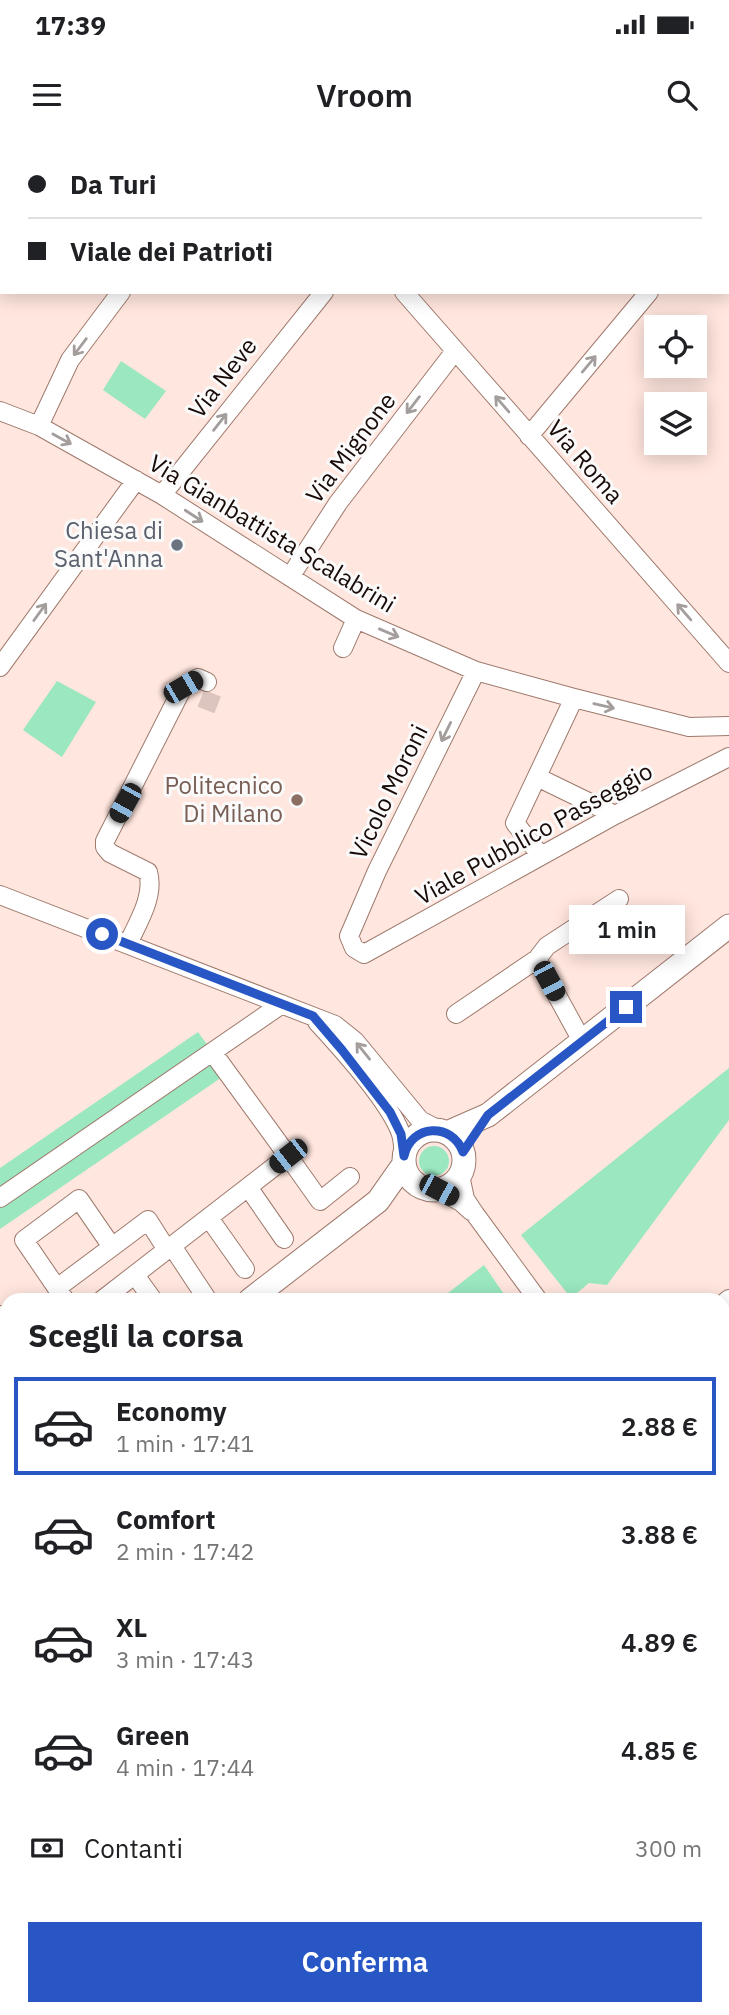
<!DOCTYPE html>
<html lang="it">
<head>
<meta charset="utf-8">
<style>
  :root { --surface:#fff; --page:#f6f6f6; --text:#202124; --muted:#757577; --line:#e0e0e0; --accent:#2857c5 }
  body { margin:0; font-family:"IBM Plex Sans",sans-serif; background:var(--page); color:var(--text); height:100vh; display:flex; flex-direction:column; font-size:26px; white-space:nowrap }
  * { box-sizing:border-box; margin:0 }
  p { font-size:23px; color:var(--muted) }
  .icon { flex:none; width:38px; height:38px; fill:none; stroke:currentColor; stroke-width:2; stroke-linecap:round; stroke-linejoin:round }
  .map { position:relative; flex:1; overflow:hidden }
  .sheet { position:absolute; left:0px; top:1153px; width:730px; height:723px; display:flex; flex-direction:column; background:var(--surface); border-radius:21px 21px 0 0; box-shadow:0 4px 18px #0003 }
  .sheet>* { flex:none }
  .guide { position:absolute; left:0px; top:0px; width:730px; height:154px; box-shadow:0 4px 18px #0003; display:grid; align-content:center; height:154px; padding:0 28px; background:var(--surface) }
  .controls { position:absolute; left:644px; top:175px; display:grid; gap:14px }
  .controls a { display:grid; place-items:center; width:63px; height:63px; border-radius:0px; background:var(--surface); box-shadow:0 4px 18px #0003; font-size:35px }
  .end { position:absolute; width:32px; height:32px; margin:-16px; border:9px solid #2857c5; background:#fff; box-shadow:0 0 0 4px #fff }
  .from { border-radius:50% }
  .bubble { position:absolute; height:49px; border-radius:0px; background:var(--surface); box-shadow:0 4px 18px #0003; font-size:23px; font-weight:600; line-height:49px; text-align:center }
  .car { position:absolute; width:21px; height:42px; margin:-21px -10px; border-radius:9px; box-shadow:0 0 5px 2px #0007; background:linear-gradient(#222 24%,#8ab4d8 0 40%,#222 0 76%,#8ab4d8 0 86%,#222 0) }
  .guide b { display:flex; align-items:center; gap:24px; height:66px; font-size:26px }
  .guide b+b { border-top:2px solid var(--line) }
  .guide i { width:18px; height:18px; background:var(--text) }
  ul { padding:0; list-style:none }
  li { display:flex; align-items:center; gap:21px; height:98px; margin:0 14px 10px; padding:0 14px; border:4px solid transparent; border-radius:0px }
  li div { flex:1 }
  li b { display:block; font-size:26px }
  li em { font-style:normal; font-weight:600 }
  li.active { border-color:var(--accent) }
  li>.icon { width:63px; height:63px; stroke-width:1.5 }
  h2 { padding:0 28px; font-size:32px; line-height:84px }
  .pay { display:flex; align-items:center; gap:18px; height:77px; padding:0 28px; font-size:26px }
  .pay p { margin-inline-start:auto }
  .cta { display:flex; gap:14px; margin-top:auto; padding:14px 28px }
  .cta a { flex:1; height:80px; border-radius:0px; background:var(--accent); color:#fff; font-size:28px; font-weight:600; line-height:80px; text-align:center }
  .status { display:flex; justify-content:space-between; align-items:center; height:49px; padding:0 35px; background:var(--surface); direction:ltr }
  .status svg { height:19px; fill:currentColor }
  header { display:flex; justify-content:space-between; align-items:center; height:91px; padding:0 28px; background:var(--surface); font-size:32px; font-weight:600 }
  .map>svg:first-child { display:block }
  .green { fill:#9ae7c0 }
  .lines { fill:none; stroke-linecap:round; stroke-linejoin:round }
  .minor-tunnel { stroke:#dcc5be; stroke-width:18; stroke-dasharray:18 9; stroke-linecap:butt }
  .minor-casing { stroke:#9e7a6d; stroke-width:20 }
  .major-casing { stroke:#9e7a6d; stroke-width:25 }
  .minor { stroke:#fff; stroke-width:18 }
  .major { stroke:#fff; stroke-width:23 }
  .oneway { stroke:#a39d9c }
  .route { stroke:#2857c5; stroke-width:9 }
  .worship-dot { fill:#6b7280; stroke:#fafafa; stroke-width:2.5 }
  .education-dot { fill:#8d6e63; stroke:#fafafa; stroke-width:2.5 }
  .labels { text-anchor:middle; stroke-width:6; stroke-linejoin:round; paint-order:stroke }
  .street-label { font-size:24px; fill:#180b07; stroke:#fafafa }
  .worship-label { font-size:24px; fill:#5b616d; stroke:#fafafa; text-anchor:end }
  .education-label { font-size:24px; fill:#785e54; stroke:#fafafa; text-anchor:end }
</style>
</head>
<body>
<div class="status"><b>17:39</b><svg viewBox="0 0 49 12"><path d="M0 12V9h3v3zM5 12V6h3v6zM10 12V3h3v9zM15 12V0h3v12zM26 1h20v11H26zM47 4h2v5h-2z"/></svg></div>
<header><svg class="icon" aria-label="menu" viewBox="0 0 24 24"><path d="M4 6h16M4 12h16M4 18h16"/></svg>Vroom<svg class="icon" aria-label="search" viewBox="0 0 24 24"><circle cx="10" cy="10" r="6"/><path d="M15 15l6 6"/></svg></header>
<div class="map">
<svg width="729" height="1875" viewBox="0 0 729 1875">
  <rect width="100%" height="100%" fill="#ffe6de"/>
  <!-- green -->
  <path class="green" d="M121 221 166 251 145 279 103 250Z
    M57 541 96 562 62 617 23 590Z
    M198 892 228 933 0 1089V1028Z
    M729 928V980L607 1145 589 1143 571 1158 521 1095Z
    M419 1021a15 15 0 1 1 30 0a15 15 0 1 1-30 0Z
    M484 1125 508 1160H439Z
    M0 1208 7 1218V1308L0 1313Z
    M7 1623V1715L0 1718V1632Z
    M7 1866V1869H181L180 1875H0V1869Z"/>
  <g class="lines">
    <!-- minor-tunnel -->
    <path class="minor-tunnel" d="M206 570 213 552 207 542"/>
    <!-- minor casing -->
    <g class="minor-casing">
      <path id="minor" d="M268 0 269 2
        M665 0 668 2
        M440 2 441 0
        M0 3 2 5
        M728 35H729
        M728 57 729 55
        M404 152 729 523
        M0 271 39 286 162 355 356 479 476 531 574 558 689 587 729 586
        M39 286 70 220 121 152
        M529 296 649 152
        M162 355 324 152
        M290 437 338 363 455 211
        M343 508 356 479
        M0 527 136 340
        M476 531 377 731 349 796 354 808 364 814 615 675 729 617
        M537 637 615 675
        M541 716 515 683 574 558
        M0 755 335 885 355 901 420 980 439 990
        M128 804C138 782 155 756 148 732L110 713 105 707V701L183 547 198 538 207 542
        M537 819 582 901
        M456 874 537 819 547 806 619 759
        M317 882C341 908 390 962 401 994 403 1000 403 1009 404 1016
        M288 1016 320 1061 350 1037
        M460 1035 465 1059 475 1074 538 1160
        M248 1047 284 1099
        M439 1050 461 1062 471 1071
        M0 1058 282 864
        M209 1078 245 1129
        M172 1106 207 1159
        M112 1107 148 1080 167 1110
        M135 1135 153 1160
        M57 1148 112 1107 79 1059 24 1100 65 1160
        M102 1160 288 1016 213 913
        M723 1164 729 1159
        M0 1175 7 1185
        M723 1327 729 1329
        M0 1573 7 1563
        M723 1625 729 1651
        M0 1739 7 1737
        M723 1743H729"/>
    </g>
    <!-- major casing -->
    <g class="major-casing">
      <path id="major" d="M404 1020a30 30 0 1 1 60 0a30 30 0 1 1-60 0Z
        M447 993 488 975 729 786
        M250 1160 378 1061 404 1024
        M0 1354 7 1348
        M0 1763 7 1770
        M0 1844 7 1836
        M341 1869 377 1875
        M416 1869 453 1875"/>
    </g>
    <!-- minor -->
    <use href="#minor" class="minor"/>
    <!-- major -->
    <use href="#major" class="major"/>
  </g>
  <!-- one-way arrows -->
  <defs><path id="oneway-shaft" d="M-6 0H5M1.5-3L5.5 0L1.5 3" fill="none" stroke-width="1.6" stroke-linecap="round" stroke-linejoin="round" transform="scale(1.75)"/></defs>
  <g class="oneway">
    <use href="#oneway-shaft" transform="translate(80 207) rotate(127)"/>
    <use href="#oneway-shaft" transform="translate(589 224) rotate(-50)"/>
    <use href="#oneway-shaft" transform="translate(502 264) rotate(-131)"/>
    <use href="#oneway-shaft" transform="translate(413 265) rotate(128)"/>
    <use href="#oneway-shaft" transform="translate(220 282) rotate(-52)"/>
    <use href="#oneway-shaft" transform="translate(62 299) rotate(29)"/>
    <use href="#oneway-shaft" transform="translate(194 376) rotate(33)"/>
    <use href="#oneway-shaft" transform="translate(40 472) rotate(-54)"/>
    <use href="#oneway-shaft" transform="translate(684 472) rotate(-131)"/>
    <use href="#oneway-shaft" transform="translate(389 493) rotate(23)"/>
    <use href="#oneway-shaft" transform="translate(604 566) rotate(13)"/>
    <use href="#oneway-shaft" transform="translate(446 592) rotate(116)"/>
    <use href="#oneway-shaft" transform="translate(363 911) rotate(-129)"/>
  </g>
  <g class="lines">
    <!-- route -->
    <path class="route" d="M102 794 313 876 342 910 390 972 401 994 404 1016C411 984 452 982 463 1012L488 975 626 867"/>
  </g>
  <!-- markers -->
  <circle class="worship-dot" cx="177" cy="405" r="7"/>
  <circle class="education-dot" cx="297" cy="660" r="7"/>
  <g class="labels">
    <!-- street labels -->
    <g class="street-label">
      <text transform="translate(223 238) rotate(-52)" y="8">Via Neve</text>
      <text transform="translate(351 308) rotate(-53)" y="8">Via Mignone</text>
      <text transform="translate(585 322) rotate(49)" y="8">Via Roma</text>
      <text transform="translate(272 394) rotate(31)" y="8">Via Gianbattista Scalabrini</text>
      <text transform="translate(389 652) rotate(-64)" y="8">Vicolo Moroni</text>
      <text transform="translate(534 694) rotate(-29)" y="8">Viale Pubblico Passeggio</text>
    </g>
    <!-- worship labels -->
    <g class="worship-label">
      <text x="163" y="399">Chiesa di<tspan x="163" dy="28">Sant'Anna</tspan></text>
    </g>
    <!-- education labels -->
    <g class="education-label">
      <text x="283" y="654">Politecnico<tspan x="283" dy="28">Di Milano</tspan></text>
    </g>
  </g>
</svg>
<div class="controls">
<a><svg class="icon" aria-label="locate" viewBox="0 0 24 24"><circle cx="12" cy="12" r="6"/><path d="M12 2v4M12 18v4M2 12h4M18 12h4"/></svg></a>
<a><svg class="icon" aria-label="layers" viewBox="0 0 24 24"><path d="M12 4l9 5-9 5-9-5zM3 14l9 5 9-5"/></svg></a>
</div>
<i class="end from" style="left:102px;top:794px"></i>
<i class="end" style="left:626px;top:867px"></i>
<div class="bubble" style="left:569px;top:765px;width:116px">1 min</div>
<i class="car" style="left:183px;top:547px;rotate:60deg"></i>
<i class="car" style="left:125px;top:663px;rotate:209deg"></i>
<i class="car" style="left:549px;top:841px;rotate:152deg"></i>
<i class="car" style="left:288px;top:1016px;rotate:232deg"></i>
<i class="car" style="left:439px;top:1050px;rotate:118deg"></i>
<div class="guide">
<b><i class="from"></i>Da Turi</b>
<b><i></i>Viale dei Patrioti</b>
</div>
<section class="sheet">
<h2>Scegli la corsa</h2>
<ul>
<li class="active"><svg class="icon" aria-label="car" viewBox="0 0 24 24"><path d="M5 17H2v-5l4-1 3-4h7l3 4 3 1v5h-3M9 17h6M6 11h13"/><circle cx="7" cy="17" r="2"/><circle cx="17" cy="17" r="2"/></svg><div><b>Economy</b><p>1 min · 17:41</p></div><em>2.88 €</em></li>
<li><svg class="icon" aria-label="car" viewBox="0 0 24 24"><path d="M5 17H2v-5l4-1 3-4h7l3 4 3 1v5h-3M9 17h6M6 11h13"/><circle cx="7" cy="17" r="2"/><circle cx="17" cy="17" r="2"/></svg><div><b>Comfort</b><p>2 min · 17:42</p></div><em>3.88 €</em></li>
<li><svg class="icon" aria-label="car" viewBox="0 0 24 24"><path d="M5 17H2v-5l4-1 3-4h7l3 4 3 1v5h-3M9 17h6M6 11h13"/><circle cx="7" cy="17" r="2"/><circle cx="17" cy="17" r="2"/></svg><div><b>XL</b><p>3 min · 17:43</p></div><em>4.89 €</em></li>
<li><svg class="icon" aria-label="car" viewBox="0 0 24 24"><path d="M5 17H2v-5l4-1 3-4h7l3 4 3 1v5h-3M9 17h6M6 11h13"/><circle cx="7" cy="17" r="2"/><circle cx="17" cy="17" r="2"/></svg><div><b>Green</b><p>4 min · 17:44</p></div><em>4.85 €</em></li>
</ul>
<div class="pay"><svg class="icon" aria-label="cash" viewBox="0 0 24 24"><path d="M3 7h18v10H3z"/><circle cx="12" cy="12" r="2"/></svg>Contanti<p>300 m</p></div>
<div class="cta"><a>Conferma</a></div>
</section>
</div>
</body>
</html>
